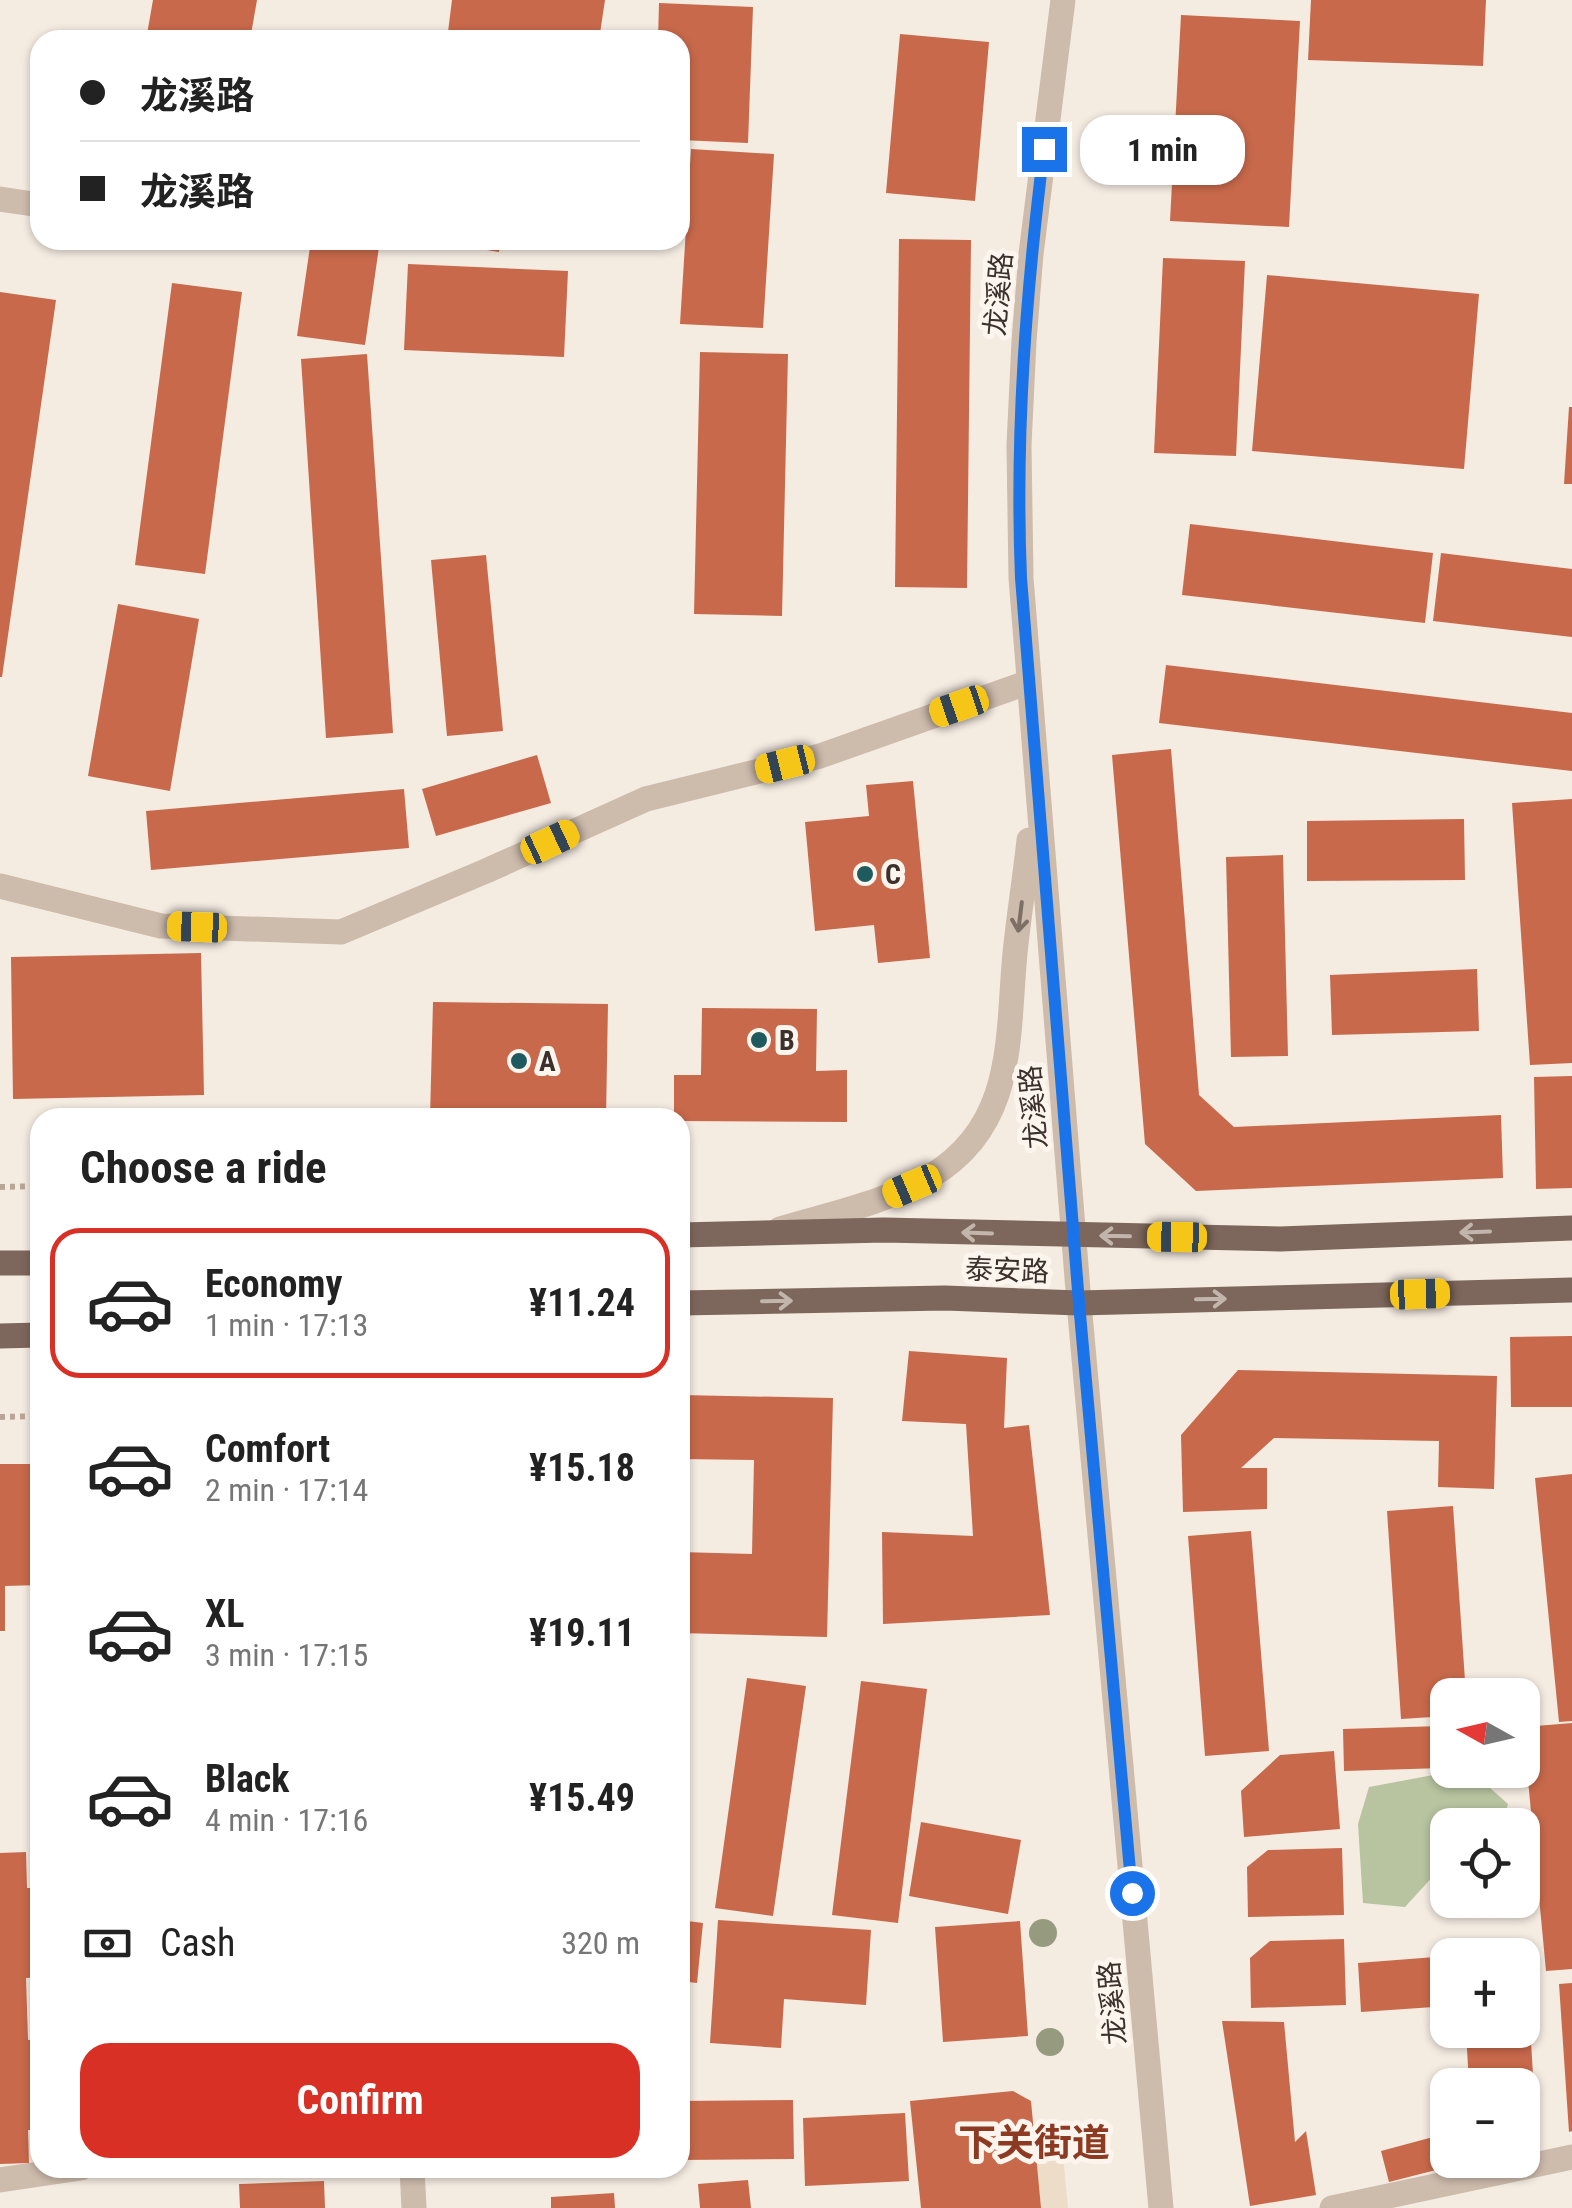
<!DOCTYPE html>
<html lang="en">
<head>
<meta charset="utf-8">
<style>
  :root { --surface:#fff; --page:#f2f2f2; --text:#222; --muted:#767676; --line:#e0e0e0; --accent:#d93025 }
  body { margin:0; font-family:"Roboto Condensed","Noto Sans SC",sans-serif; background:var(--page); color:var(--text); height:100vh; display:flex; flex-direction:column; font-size:38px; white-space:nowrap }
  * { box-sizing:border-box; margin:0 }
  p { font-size:32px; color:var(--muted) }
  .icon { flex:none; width:55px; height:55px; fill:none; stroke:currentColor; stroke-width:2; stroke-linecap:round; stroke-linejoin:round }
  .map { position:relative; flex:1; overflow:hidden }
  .details { position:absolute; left:30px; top:1108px; width:660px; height:1070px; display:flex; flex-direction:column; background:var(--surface); border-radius:30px; box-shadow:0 2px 8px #0004 }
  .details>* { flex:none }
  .hud { position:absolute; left:30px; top:30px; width:660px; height:220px; border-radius:30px; box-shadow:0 2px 8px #0004; display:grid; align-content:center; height:220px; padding:0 50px; background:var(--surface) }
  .needle { width:65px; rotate:278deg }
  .controls { position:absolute; left:1430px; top:1678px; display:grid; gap:20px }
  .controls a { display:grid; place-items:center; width:110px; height:110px; border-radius:20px; background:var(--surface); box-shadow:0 2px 8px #0004; font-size:50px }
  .end { position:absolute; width:45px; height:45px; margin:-22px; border:12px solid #1a73e8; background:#fff; box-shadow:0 0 0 5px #fff }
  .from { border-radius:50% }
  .bubble { position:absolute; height:70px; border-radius:30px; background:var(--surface); box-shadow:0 2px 8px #0004; font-size:32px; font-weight:700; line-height:70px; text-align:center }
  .car { position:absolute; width:30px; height:60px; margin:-30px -15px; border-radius:12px; box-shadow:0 0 8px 2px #0007; background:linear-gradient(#f5c518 24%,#345 0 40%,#f5c518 0 76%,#345 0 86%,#f5c518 0) }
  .hud b { display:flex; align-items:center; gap:35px; height:95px; font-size:38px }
  .hud b+b { border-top:2px solid var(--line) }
  .hud i { width:25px; height:25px; background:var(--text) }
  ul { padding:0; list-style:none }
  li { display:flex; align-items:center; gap:30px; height:150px; margin:0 20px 15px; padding:0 30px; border:5px solid transparent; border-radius:30px }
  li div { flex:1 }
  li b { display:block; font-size:38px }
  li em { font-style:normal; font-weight:700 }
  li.selected { border-color:var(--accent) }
  li>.icon { width:90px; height:90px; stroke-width:1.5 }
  h2 { padding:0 50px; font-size:45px; line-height:120px }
  .pay { display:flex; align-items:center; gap:25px; height:110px; padding:0 50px; font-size:38px }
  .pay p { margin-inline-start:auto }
  .primary-button { display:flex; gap:20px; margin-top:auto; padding:20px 50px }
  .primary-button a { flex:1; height:115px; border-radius:30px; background:var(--accent); color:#fff; font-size:40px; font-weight:700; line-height:115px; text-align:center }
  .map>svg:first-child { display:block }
  .green { fill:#b8c4a0 }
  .plaza { fill:#ecdcc8 }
  .building { fill:#c8694b }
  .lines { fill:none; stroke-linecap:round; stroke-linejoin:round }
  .path { stroke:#b9a596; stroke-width:6; stroke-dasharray:5 5; stroke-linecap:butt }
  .minor { stroke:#cdbbac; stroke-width:25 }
  .major { stroke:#7d675c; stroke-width:25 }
  .tree { fill:#969b7f }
  .oneway { stroke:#7d6f65 }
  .oneway2 { stroke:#c2b5ac }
  .route { stroke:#1a73e8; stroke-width:12 }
  .poi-dot { fill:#1f5a5e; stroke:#fbf5ee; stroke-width:4 }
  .labels { text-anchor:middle; stroke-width:10; stroke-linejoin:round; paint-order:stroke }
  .street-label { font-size:28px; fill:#3b302b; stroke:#fbf5ee }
  .poi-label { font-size:28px; font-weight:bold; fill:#3b302b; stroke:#fbf5ee; text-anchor:start }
  .district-label { font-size:38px; font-weight:bold; fill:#8c3b22; stroke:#fbf5ee }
</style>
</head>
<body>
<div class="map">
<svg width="1572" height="2208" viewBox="0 0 1572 2208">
  <rect width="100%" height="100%" fill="#f4ebe1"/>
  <!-- green -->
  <path class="green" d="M1460 1770H1470L1508 1804 1502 1825H1448L1447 1861 1405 1907 1363 1903 1358 1824 1369 1787Z"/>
  <!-- plaza -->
  <path class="plaza" d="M1063 2156 1068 2208H1041L1036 2158Z"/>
  <!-- building -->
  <path class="building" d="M153 0H257L250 40H146Z
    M452 0H605L599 40H447Z
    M1311 0H1486L1483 66 1308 60Z
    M659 3 753 7 748 143 680 140V40H658Z
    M1181 15 1300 21 1289 227 1170 221Z
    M900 34 989 42 975 201 886 193Z
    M691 149 774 154 763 328 680 324Z
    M899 239 971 240 967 588 895 587Z
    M311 240H380L365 345 297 336Z
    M426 240H501L499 252Z
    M1163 258 1245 261 1236 456 1154 453Z
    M408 264 568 271 564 357 404 350Z
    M1267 275 1479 294 1464 469 1252 451Z
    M172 283 242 292 205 574 135 565Z
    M0 292 56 300 2 677H0Z
    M700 352 788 354 782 616 694 614Z
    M367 354 393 733 326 738 301 359Z
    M1569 407H1572V484H1564Z
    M1190 524 1433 553 1425 623 1182 595Z
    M1441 553 1572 569V637L1433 621Z
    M486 555 503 731 447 736 431 560Z
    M118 604 199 619 170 791 88 776Z
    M1166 665 1572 713V771L1159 723Z
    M1171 749 1199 1095 1234 1127 1501 1115 1503 1178 1196 1191 1145 1144 1112 755Z
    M537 755 551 803 436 836 422 789Z
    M913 781 930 958 878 963 874 925 815 931 805 822 869 816 866 785Z
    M404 789 409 848 151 870 146 811Z
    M1572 799V1063L1530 1065 1512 803Z
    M1464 819 1465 880 1307 881V821Z
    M1283 855 1288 1056 1231 1057 1226 857Z
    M201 953 204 1095 13 1099 11 957Z
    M1477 969 1479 1031 1332 1035 1330 975Z
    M433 1002 608 1004 606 1118H430Z
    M702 1008 817 1009 816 1071 847 1070V1122L680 1121V1118H674V1075H701Z
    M1572 1076V1188L1536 1189 1534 1077Z
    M1572 1336V1407H1511L1510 1337Z
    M909 1351 1007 1358 1004 1428 1029 1425 1050 1615 883 1624 882 1532 973 1536 966 1424 902 1421Z
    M1238 1370 1497 1376 1494 1489 1438 1487 1439 1441 1274 1438 1241 1468H1267V1509L1183 1512 1181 1435Z
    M680 1395 833 1398 827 1637 680 1633V1552L752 1554 754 1460 680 1459Z
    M0 1464H40V1585L5 1586V1631H0Z
    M1572 1474V1721L1559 1722 1535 1478Z
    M1453 1506 1466 1695H1448V1716L1401 1719 1387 1511Z
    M1251 1531 1269 1751 1205 1756 1188 1536Z
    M747 1678 806 1686 773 1916 715 1908Z
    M861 1681 927 1689 898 1923 832 1915Z
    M1572 1723V1969L1546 1971 1523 1727Z
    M1441 1726 1443 1768 1344 1771 1343 1729Z
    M1334 1751 1340 1829 1244 1837 1241 1791 1280 1755Z
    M921 1822 1021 1840 1008 1914 909 1896Z
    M1342 1848 1344 1915 1248 1917 1247 1867 1268 1850Z
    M26 1852 27 1888H40V1977L26 1978 28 2040 40 2039V2130H28L29 2163 0 2164V1853Z
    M680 1920 703 1923 697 1983 680 1981Z
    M718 1920 871 1930 866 2005 784 1999 781 2048 710 2043Z
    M1020 1921 1028 2036 943 2042 935 1927Z
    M1344 1939 1346 2005 1251 2008 1250 1958 1270 1941Z
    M1448 1956V2006L1361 2012 1358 1963Z
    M1572 1983V2131L1569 2132 1559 1984Z
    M1522 2009H1529L1538 2157 1522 2158V2085H1469L1466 2030H1522Z
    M1222 2021 1284 2022 1295 2142 1306 2131 1316 2195 1250 2206Z
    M1013 2091 1031 2101 1041 2208H921L910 2101Z
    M793 2100 794 2159 680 2160V2101Z
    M905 2113 909 2181 805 2186 803 2118Z
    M1448 2133V2160L1471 2161 1389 2182 1381 2151Z
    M497 2168H546V2173L497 2171Z
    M748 2180 751 2208H700L698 2184Z
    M324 2181 325 2208H240L239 2184Z
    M614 2193 615 2208H551V2197Z"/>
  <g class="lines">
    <!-- path -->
    <path class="path" d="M0 1187 40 1186
      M0 1417 40 1416"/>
    <!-- minor -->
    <path class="minor" d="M1063 0 1031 254 1024 341 1019 445 1021 578 1079 1303 1161 2208
      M0 199 40 205
      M0 886 161 926 341 932 486 871 646 799 820 756 1029 682
      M780 1229C830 1214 885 1203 931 1176 1016 1125 1007 1038 1015 953 1019 915 1025 877 1029 840
      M412 2168 414 2208
      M0 2180 81 2168
      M1332 2208 1572 2157"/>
    <!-- major -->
    <path class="major" d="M680 1235 884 1230 1280 1239 1572 1228
      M0 1263H40
      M680 1303 945 1298 1079 1303 1572 1290
      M0 1336 40 1335"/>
  </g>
  <!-- trees -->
  <g class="tree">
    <circle cx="1043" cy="1933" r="14"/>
    <circle cx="1050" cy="2042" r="14"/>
  </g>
  <!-- one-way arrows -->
  <defs><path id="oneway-shaft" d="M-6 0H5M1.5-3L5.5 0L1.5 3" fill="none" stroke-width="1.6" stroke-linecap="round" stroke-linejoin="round" transform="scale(2.5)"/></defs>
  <use class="oneway" href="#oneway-shaft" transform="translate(1020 917) rotate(97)"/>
  <g class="oneway2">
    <use href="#oneway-shaft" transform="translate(1475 1232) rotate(178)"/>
    <use href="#oneway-shaft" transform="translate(977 1233) rotate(-178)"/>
    <use href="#oneway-shaft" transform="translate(1115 1236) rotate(-179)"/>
    <use href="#oneway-shaft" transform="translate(1211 1299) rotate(-1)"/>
    <use href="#oneway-shaft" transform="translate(777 1301) rotate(-1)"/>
  </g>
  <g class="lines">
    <!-- route -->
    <path class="route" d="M1044 149C1026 292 1015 434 1021 578L1079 1303 1132 1893"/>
  </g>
  <!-- markers -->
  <g class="poi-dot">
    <circle cx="865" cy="874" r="10"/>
    <circle cx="759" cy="1040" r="10"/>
    <circle cx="519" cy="1061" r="10"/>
  </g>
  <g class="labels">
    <!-- street labels -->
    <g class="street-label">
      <text transform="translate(998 294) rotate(-85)" y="10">龙溪路</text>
      <text transform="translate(1033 1107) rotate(-95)" y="10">龙溪路</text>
      <text transform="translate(1007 1270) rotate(2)" y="10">泰安路</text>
      <text transform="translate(1112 2003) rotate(-95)" y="10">龙溪路</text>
    </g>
    <!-- poi labels -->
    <g class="poi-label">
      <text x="885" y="884">C</text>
      <text x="779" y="1050">B</text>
      <text x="539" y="1071">A</text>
    </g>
    <!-- district labels -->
    <g class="district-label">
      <text x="1034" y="2156">下关街道</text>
    </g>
  </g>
</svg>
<div class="controls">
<a><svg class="needle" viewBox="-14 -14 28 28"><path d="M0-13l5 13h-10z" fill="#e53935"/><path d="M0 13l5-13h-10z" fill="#767676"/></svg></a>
<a><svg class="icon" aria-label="locate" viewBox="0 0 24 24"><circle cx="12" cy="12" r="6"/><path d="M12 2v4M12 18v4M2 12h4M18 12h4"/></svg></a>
<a>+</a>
<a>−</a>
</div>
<i class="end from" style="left:1132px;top:1893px"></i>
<i class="end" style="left:1044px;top:149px"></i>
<div class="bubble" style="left:1080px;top:115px;width:165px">1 min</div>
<i class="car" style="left:959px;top:706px;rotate:251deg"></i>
<i class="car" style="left:785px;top:764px;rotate:256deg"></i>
<i class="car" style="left:550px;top:842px;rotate:65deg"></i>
<i class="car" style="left:197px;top:927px;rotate:272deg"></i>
<i class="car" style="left:912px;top:1186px;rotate:247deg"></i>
<i class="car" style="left:1177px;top:1237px;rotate:271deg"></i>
<i class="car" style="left:1420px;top:1294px;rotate:88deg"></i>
<div class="hud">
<b><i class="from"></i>龙溪路</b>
<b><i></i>龙溪路</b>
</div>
<section class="details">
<h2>Choose a ride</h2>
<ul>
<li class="selected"><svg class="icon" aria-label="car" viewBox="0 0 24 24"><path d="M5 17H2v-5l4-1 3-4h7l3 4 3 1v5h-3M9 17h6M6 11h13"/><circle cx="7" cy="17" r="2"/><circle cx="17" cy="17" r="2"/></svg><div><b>Economy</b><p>1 min · 17:13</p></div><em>¥11.24</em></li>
<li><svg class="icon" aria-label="car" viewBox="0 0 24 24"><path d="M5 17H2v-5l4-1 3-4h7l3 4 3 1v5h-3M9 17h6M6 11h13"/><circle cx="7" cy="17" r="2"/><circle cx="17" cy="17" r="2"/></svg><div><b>Comfort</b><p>2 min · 17:14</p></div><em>¥15.18</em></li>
<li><svg class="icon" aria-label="car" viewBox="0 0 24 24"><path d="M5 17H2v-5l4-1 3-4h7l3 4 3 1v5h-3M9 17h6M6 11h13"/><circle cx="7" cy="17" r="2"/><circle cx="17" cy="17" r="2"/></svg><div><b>XL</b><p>3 min · 17:15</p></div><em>¥19.11</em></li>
<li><svg class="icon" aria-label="car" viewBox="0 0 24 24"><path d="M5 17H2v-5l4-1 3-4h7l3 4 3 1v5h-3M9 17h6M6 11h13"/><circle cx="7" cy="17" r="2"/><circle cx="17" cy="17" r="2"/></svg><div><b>Black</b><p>4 min · 17:16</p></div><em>¥15.49</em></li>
</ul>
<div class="pay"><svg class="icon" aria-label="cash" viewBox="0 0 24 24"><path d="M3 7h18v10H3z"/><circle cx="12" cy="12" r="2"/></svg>Cash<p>320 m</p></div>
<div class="primary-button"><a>Confirm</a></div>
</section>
</div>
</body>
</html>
